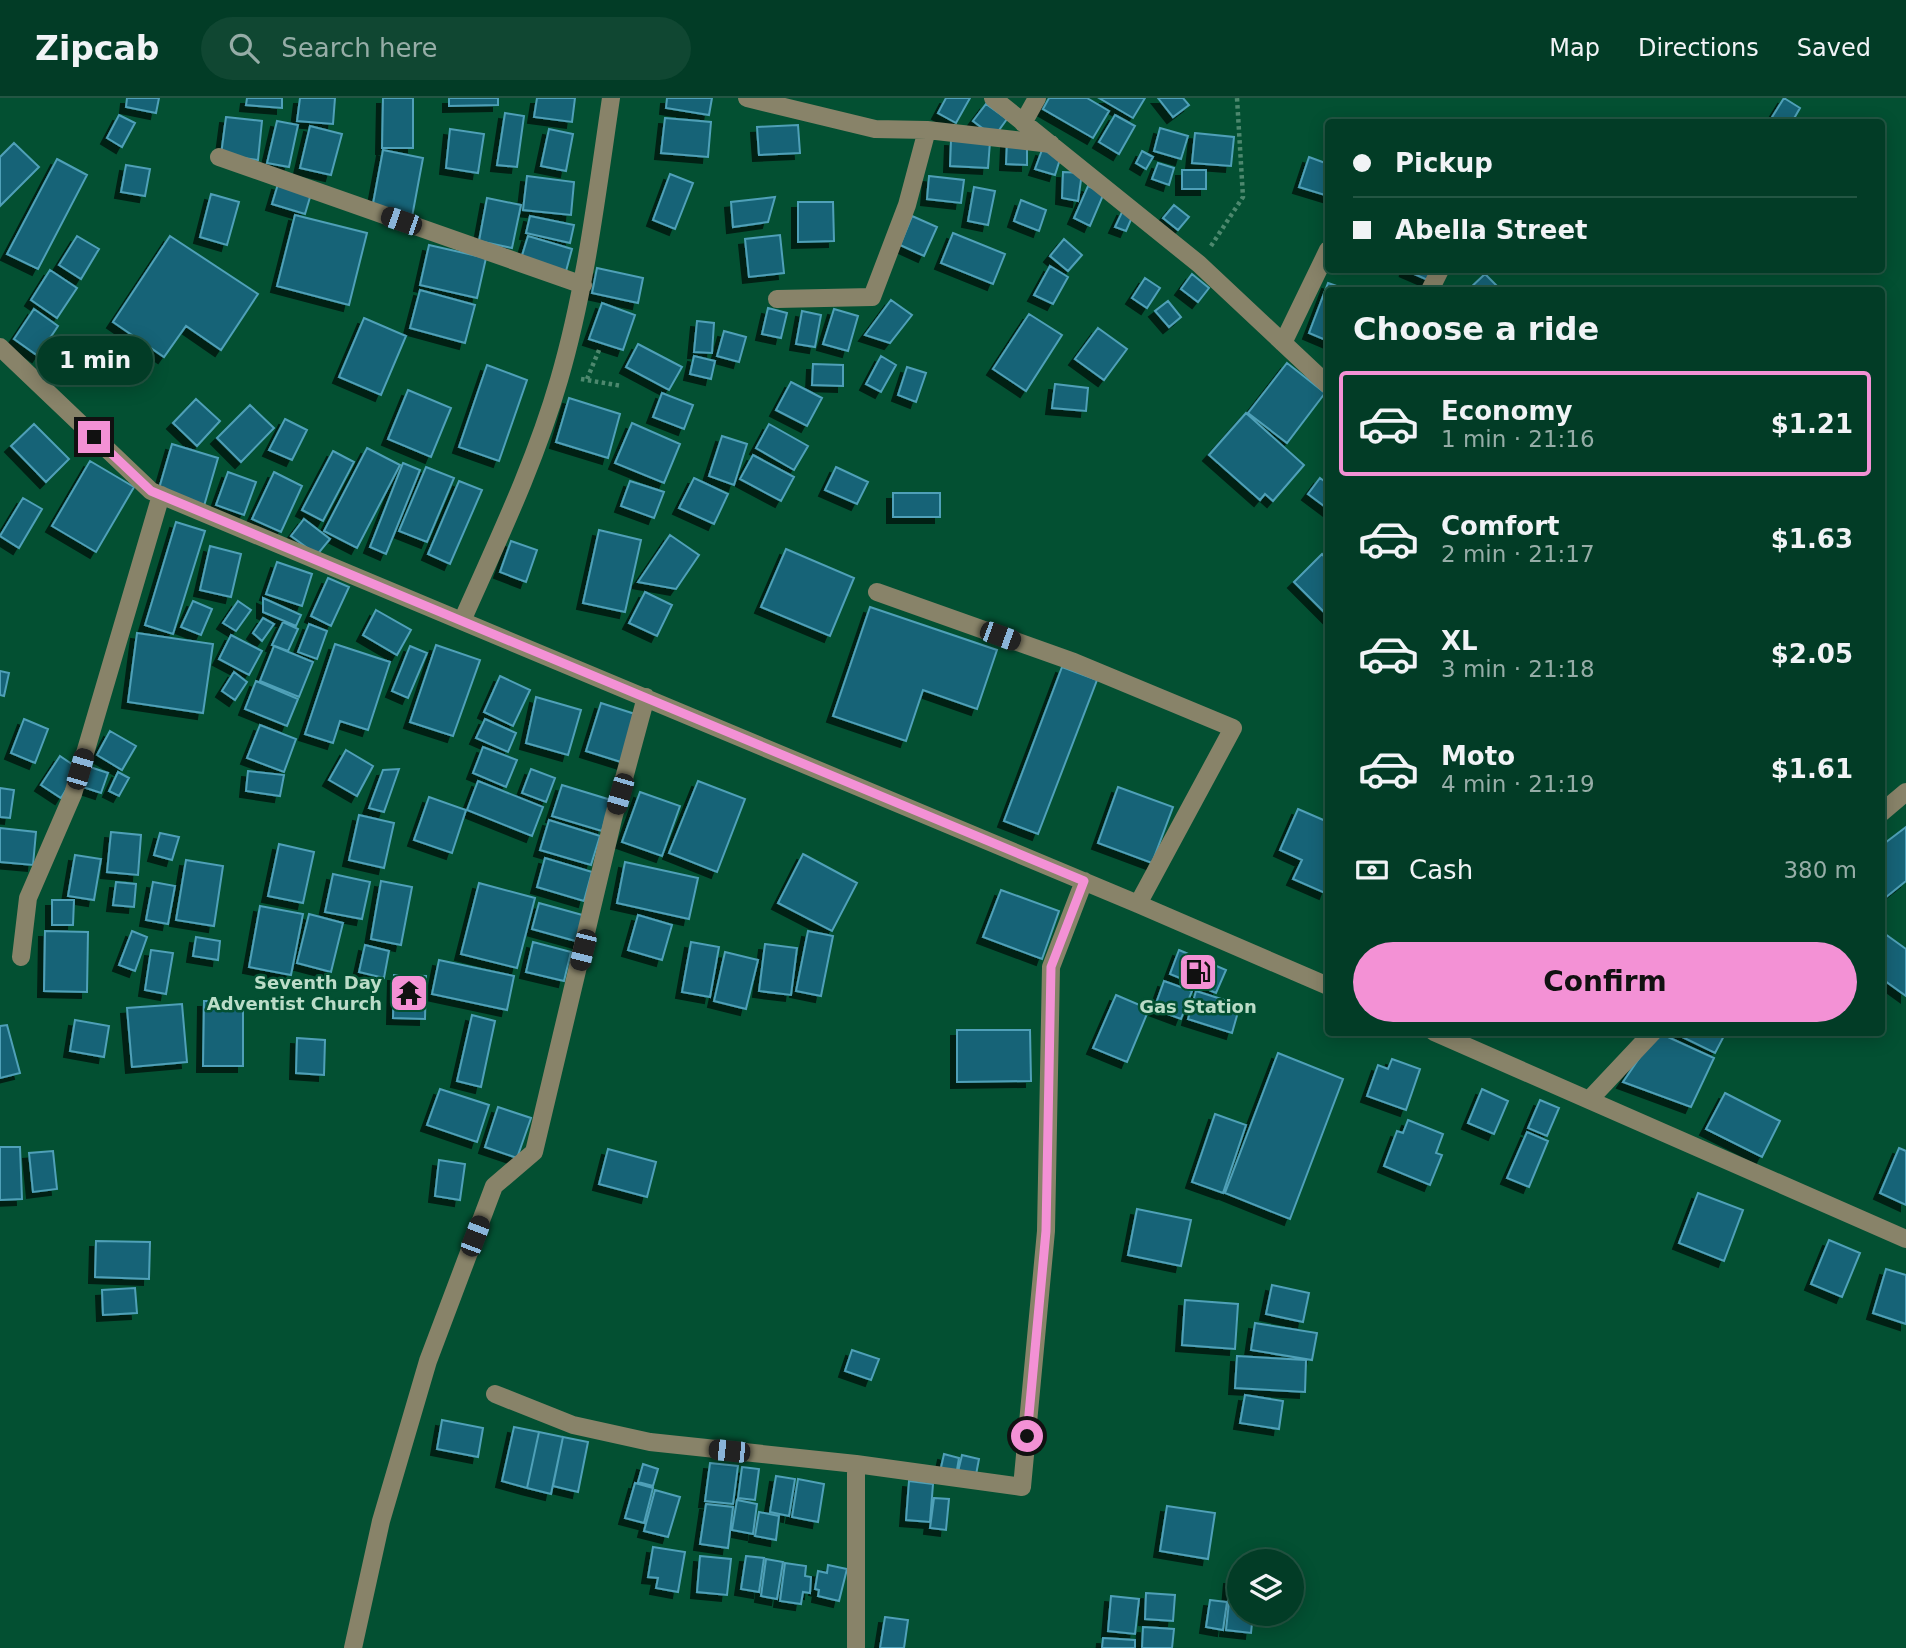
<!DOCTYPE html>
<html lang="en">
<head>
<meta charset="utf-8">
<style>
  :root { --surface:#023c26; --page:#104732; --text:#f1f3f6; --muted:#96ada7; --line:#235643; --accent:#f391d5 }
  body { margin:0; font-family:"DejaVu Sans",sans-serif; background:var(--page); color:var(--text); height:100vh; display:flex; flex-direction:column; font-size:26px; white-space:nowrap }
  * { box-sizing:border-box; margin:0 }
  p { font-size:23px; color:var(--muted) }
  .icon { flex:none; width:38px; height:38px; fill:none; stroke:currentColor; stroke-width:2; stroke-linecap:round; stroke-linejoin:round }
  .map { position:relative; flex:1; overflow:hidden }
  .details { position:absolute; left:1325px; top:189px; width:560px; height:749px; display:flex; flex-direction:column; background:var(--surface); border-radius:7px; box-shadow:0 4px 18px #0003,0 0 0 2px var(--line) }
  .details>* { flex:none }
  .guide { position:absolute; left:1325px; top:21px; width:560px; height:154px; border-radius:7px; box-shadow:0 4px 18px #0003,0 0 0 2px var(--line); display:grid; align-content:center; height:154px; padding:0 28px; background:var(--surface) }
  .fabs { position:absolute; left:1227px; top:1451px; display:grid; gap:14px }
  .fabs a { display:grid; place-items:center; width:77px; height:77px; border-radius:50%; background:var(--surface); box-shadow:0 4px 18px #0003,0 0 0 2px var(--line); font-size:35px }
  .end { position:absolute; width:32px; height:32px; margin:-16px; border:9px solid #f391d5; background:#111; box-shadow:0 0 0 4px #111 }
  .from { border-radius:50% }
  .bubble { position:absolute; height:49px; border-radius:24px; background:var(--surface); box-shadow:0 4px 18px #0003,0 0 0 2px var(--line); font-size:23px; font-weight:800; line-height:49px; text-align:center }
  .car { position:absolute; width:21px; height:42px; margin:-21px -10px; border-radius:9px; box-shadow:0 0 5px 2px #0007; background:linear-gradient(#222 24%,#8ab4d8 0 40%,#222 0 76%,#8ab4d8 0 86%,#222 0) }
  .guide b { display:flex; align-items:center; gap:24px; height:66px; font-size:26px }
  .guide b+b { border-top:2px solid var(--line) }
  .guide i { width:18px; height:18px; background:var(--text) }
  ul { padding:0; list-style:none }
  li { display:flex; align-items:center; gap:21px; height:105px; margin:0 14px 10px; padding:0 14px; border:4px solid transparent; border-radius:7px }
  li div { flex:1 }
  li b { display:block; font-size:26px }
  li em { font-style:normal; font-weight:800 }
  li.active { border-color:var(--accent) }
  li>.icon { width:63px; height:63px; stroke-width:1.5 }
  h2 { padding:0 28px; font-size:32px; line-height:84px }
  .pay { display:flex; align-items:center; gap:18px; height:77px; padding:0 28px; font-size:26px }
  .pay p { margin-inline-start:auto }
  .cta { display:flex; gap:14px; margin-top:auto; padding:14px 28px }
  .cta a { flex:1; height:80px; border-radius:42px; background:var(--accent); color:#111; font-size:28px; font-weight:800; line-height:80px; text-align:center }
  header { display:flex; align-items:center; gap:42px; box-sizing:border-box; height:98px; padding:0 35px; background:var(--surface); border-bottom:2px solid var(--line) }
  header strong { font-size:33px }
  nav { display:flex; gap:38px; margin-inline-start:auto; font-size:24px }
  .search { width:490px; height:63px; background:var(--page); display:flex; align-items:center; gap:18px; box-sizing:border-box; padding:0 24px; border-radius:38px; color:var(--muted); font-size:26px }
  .map>svg:first-child { display:block }
  .building { fill:#176477; stroke:#4fa0b8; stroke-width:2; filter:url(#shadow) }
  .lines { fill:none; stroke-linecap:round; stroke-linejoin:round }
  .path { stroke:#4d886e; stroke-width:4.5; stroke-dasharray:3.5 3.5; stroke-linecap:butt }
  .minor { stroke:#888369; stroke-width:18 }
  .route { stroke:#f391d5; stroke-width:9 }
  .labels { text-anchor:middle; stroke-width:5; stroke-linejoin:round; paint-order:stroke }
  .poi-label { font-size:18px; font-weight:bold; fill:#bbdcc8; stroke:#035032; text-anchor:end }
</style>
</head>
<body>
<header>
<strong>Zipcab</strong>
<div class="search"><svg class="icon" aria-label="search" viewBox="0 0 24 24"><circle cx="10" cy="10" r="6"/><path d="M15 15l6 6"/></svg>Search here</div>
<nav><a>Map</a><a>Directions</a><a>Saved</a></nav>
</header>
<div class="map">
<svg width="1906" height="1550" viewBox="0 0 1906 1550">
  <defs>
    <filter id="shadow"><feDropShadow dx="-6" dy="6" stdDeviation="0" flood-color="#0009"/></filter>
  </defs>
  <rect width="100%" height="100%" fill="#035032"/>
  <!-- building -->
  <path class="building" d="M127 0H159L156 15 126 9Z
    M247 0H282V10L246 7Z
    M300 0H335L333 26 297 23Z
    M383 0H413V50H382Z
    M449 0H498V7L449 8Z
    M537 0H575L572 24 534 19Z
    M667 0H712L709 17 666 10Z
    M946 0H970L956 25 938 15Z
    M1049 0H1087L1109 13 1093 40 1043 11Z
    M1099 0H1145L1133 20Z
    M1158 0H1183L1189 7 1173 19Z
    M1784 0 1800 10 1792 24H1769Z
    M986 6 1007 21 994 39 973 23Z
    M505 15 524 18 517 69 497 67Z
    M119 17 135 25 122 49 107 40Z
    M1115 17 1135 28 1119 56 1099 44Z
    M226 19 262 23 258 62 221 57Z
    M665 20 711 24 708 59 661 55Z
    M277 23 298 27 289 69 267 65Z
    M798 27 800 55 759 57 757 29Z
    M310 28 342 36 331 77 300 70Z
    M1160 30 1188 38 1181 61 1154 53Z
    M450 31 484 36 478 75 446 70Z
    M549 31 573 36 566 73 541 68Z
    M1195 35 1234 39 1231 68 1192 65Z
    M951 42 990 44 988 70 950 68Z
    M1007 44H1027V67L1006 66Z
    M14 45 39 69 0 108V59Z
    M383 52 423 60 412 119 372 111Z
    M1042 52 1061 58 1055 77 1035 71Z
    M1142 53 1153 59 1146 71 1136 65Z
    M1309 59 1328 66V98L1299 89Z
    M57 61 87 77 38 171 7 156Z
    M1158 65 1174 70 1169 87 1152 81Z
    M126 67 150 71 145 98 121 94Z
    M1182 72H1206V91H1182Z
    M1063 74 1082 75 1078 103 1062 100Z
    M670 76 693 85 675 131 653 122Z
    M527 78 574 84 571 117 523 112Z
    M929 78 964 82 961 105 927 101Z
    M278 86 311 96 305 116 272 106Z
    M1088 88 1104 95 1090 128 1074 120Z
    M974 89 995 93 988 127 968 123Z
    M211 96 239 104 227 147 200 139Z
    M775 99 768 124 733 129 731 104Z
    M487 100 521 107 512 150 479 143Z
    M1021 102 1046 112 1039 133 1014 123Z
    M798 104H833L834 143 798 144Z
    M1174 107 1189 119 1178 132 1163 120Z
    M1123 112 1133 117 1126 133 1115 129Z
    M295 117 367 135 349 207 277 188Z
    M530 118 574 127 570 145 526 135Z
    M912 118 937 129 924 158 900 147Z
    M953 135 1005 156 993 186 941 165Z
    M780 137 784 175 749 179 745 141Z
    M77 138 99 151 81 181 59 167Z
    M170 138 258 196 221 252 186 228 164 259 113 224Z
    M528 138 572 151 565 177 520 164Z
    M1064 141 1082 157 1068 173 1050 158Z
    M429 147 486 160 477 200 420 187Z
    M1050 168 1068 179 1053 206 1034 197Z
    M597 170 643 180 638 205 592 195Z
    M50 172 77 190 57 220 31 202Z
    M1405 172H1435L1430 183Z
    M1192 176 1209 190 1198 204 1181 191Z
    M1485 176 1501 192H1468Z
    M1145 180 1160 190 1147 210 1132 200Z
    M1328 185 1348 192H1328V243L1309 235Z
    M420 192 475 207 465 245 410 230Z
    M891 202 912 217 890 245 865 237Z
    M1168 203 1181 219 1169 229 1155 213Z
    M602 205 635 217 623 252 589 241Z
    M768 210 787 215 781 240 762 236Z
    M34 211 58 228 38 258 14 241Z
    M834 211 858 218 848 253 823 246Z
    M802 213 821 217 815 249 796 246Z
    M1029 216 1062 237 1026 293 993 271Z
    M364 220 406 238 381 297 339 279Z
    M697 223 714 225 712 255 694 254Z
    M1098 230 1127 251 1104 282 1075 261Z
    M724 233 746 239 739 264 717 258Z
    M638 246 682 269 669 292 626 269Z
    M694 258 715 263 711 281 690 276Z
    M881 258 896 267 881 294 866 286Z
    M1287 265 1325 295 1287 345 1248 315Z
    M813 266 843 267V288L812 287Z
    M487 267 527 282 499 363 459 349Z
    M907 269 926 275 916 304 898 297Z
    M791 284 822 300 807 328 776 312Z
    M1055 286 1088 290 1086 313 1052 310Z
    M408 292 451 310 431 359 388 341Z
    M662 295 693 307 684 331 653 319Z
    M569 300 620 316 608 360 556 344Z
    M196 301 220 323 197 348 173 325Z
    M250 307 274 330 241 364 217 340Z
    M1246 315 1304 367 1273 403 1265 396 1260 402 1209 357Z
    M285 321 307 332 292 362 269 352Z
    M632 325 680 346 664 385 615 365Z
    M34 326 69 361 46 384 11 348Z
    M769 326 808 348 794 372 756 350Z
    M722 338 747 346 734 387 709 378Z
    M172 346 218 360 204 408 158 394Z
    M367 350 400 367 357 450 324 433Z
    M333 353 354 364 323 423 302 412Z
    M753 357 794 379 781 403 740 381Z
    M90 363 134 389 96 454 52 428Z
    M403 365 420 372 386 456 370 449Z
    M426 369 454 380 427 444 399 433Z
    M836 369 868 384 857 406 825 392Z
    M228 374 256 384 244 417 216 407Z
    M274 374 302 388 281 434 252 421Z
    M694 380 728 396 714 426 679 410Z
    M1320 380 1328 386V411L1308 396Z
    M459 383 482 392 450 466 428 456Z
    M630 383 664 394 654 420 621 408Z
    M893 395H940V419H893Z
    M23 400 42 411 19 450 0 438Z
    M304 421 330 441 317 457 291 438Z
    M176 424 205 433 173 536 145 527Z
    M599 432 641 442 625 514 583 505Z
    M670 437 699 457 676 491 638 484Z
    M511 443 537 452 526 484 500 474Z
    M210 448 241 456 231 499 200 492Z
    M786 451 854 480 830 538 761 509Z
    M1322 456 1328 463V518L1294 484Z
    M277 464 312 476 302 508 266 496Z
    M328 480 349 489 331 528 311 518Z
    M645 494 672 507 657 538 629 525Z
    M263 500 301 517 296 528 263 514Z
    M193 503 212 511 201 537 181 529Z
    M238 503 251 512 236 533 223 525Z
    M870 509 997 552 977 611 923 592 906 643 833 618Z
    M376 512 411 532 397 557 363 537Z
    M263 520 274 526 262 543 253 535Z
    M283 524 298 531 288 553 272 547Z
    M309 526 327 533 317 561 298 554Z
    M137 535 213 546 203 615 128 604Z
    M231 537 262 553 249 577 219 561Z
    M335 546 390 564 368 632 340 623 333 645 305 636Z
    M436 547 480 562 453 638 410 624Z
    M274 548 313 564 299 599 260 583Z
    M410 548 427 555 408 600 392 593Z
    M1062 569 1097 582 1038 736 1004 723Z
    M0 573 9 575 4 598 0 597Z
    M234 574 247 584 235 602 222 593Z
    M500 578 530 592 513 628 484 614Z
    M256 583 298 601 287 628 245 611Z
    M536 599 581 612 568 657 526 645Z
    M601 605 638 617 624 665 586 653Z
    M24 621 48 631 35 665 11 655Z
    M485 621 516 635 508 654 476 640Z
    M260 627 296 641 284 674 247 660Z
    M110 633 136 648 122 672 97 657Z
    M483 649 517 662 506 689 473 675Z
    M346 652 373 668 357 698 329 682Z
    M60 658 79 671 61 700 41 687Z
    M90 669 108 675 101 695 83 689Z
    M399 671 384 714 369 710 383 672Z
    M531 671 555 680 546 704 522 695Z
    M248 673 284 677 280 698 246 693Z
    M118 674 129 680 119 698 109 693Z
    M478 683 543 709 532 738 467 712Z
    M698 683 745 701 717 774 669 755Z
    M562 687 611 702 602 733 552 718Z
    M1118 689 1173 709 1152 765 1098 745Z
    M0 690 14 692 10 720 0 719Z
    M640 694 680 708 662 758 622 744Z
    M429 699 466 712 452 755 414 742Z
    M1298 711 1328 724V787L1325 795 1293 781 1302 762 1280 752Z
    M359 717 394 725 384 770 349 762Z
    M549 722 600 738 591 767 540 752Z
    M1906 729V783L1885 800 1881 796V748Z
    M0 730 36 734 33 767 0 764Z
    M111 734 141 737 138 777 107 774Z
    M160 735 179 739 172 762 154 757Z
    M279 746 314 754 303 805 268 798Z
    M803 756 857 785 832 833 778 805Z
    M75 757 101 761 94 802 68 798Z
    M545 760 592 774 584 803 537 789Z
    M186 762 223 768 214 828 176 822Z
    M625 764 698 780 689 821 617 805Z
    M333 776 370 784 362 821 325 814Z
    M381 783 412 789 401 847 371 841Z
    M116 784 136 786 134 809 113 807Z
    M153 784 175 788 168 826 146 822Z
    M479 785 535 800 517 870 461 856Z
    M1001 792 1059 813 1042 861 983 839Z
    M52 802H74L73 827H52Z
    M539 805 586 818 579 844 532 831Z
    M260 808 303 816 291 877 249 869Z
    M309 816 343 825 331 874 297 865Z
    M638 817 672 827 662 862 628 852Z
    M45 833 88 834 87 894 44 893Z
    M132 833 147 839 135 873 119 867Z
    M808 833 833 838 821 898 796 893Z
    M1881 833 1906 851V898L1881 880Z
    M196 839 220 843 218 862 193 858Z
    M533 844 571 854 564 883 526 874Z
    M691 844 719 849 710 899 682 894Z
    M765 846 797 850 791 897 759 893Z
    M365 847 389 853 384 880 359 874Z
    M151 852 173 855 166 896 145 892Z
    M1179 852 1226 872 1216 895 1170 876Z
    M725 854 758 862 746 911 714 903Z
    M439 862 514 878 507 912 432 896Z
    M394 877 426 878 425 921 393 920Z
    M1164 883 1192 893 1181 921 1154 911Z
    M1196 893 1240 907 1232 935 1188 921Z
    M1116 897 1149 911 1127 964 1093 950Z
    M204 903H243V968H203Z
    M182 906 187 964 132 969 127 910Z
    M472 917 495 923 481 989 457 983Z
    M75 922 109 928 104 959 70 953Z
    M7 927 20 975 0 980V928Z
    M957 932H1030L1031 983 957 984Z
    M1657 934 1714 960 1691 1009 1623 984Z
    M1672 934H1726L1715 955Z
    M297 940 325 942 324 977 296 975Z
    M1278 955 1343 981 1290 1121 1225 1095Z
    M1392 961 1420 971 1406 1012 1367 998 1378 967 1388 971Z
    M440 991 489 1007 477 1044 427 1027Z
    M1482 991 1508 1003 1494 1036 1468 1025Z
    M1725 995 1780 1023 1762 1059 1706 1031Z
    M1540 1002 1559 1010 1547 1038 1528 1030Z
    M498 1009 531 1020 517 1060 485 1049Z
    M1215 1016 1246 1027 1223 1095 1192 1084Z
    M1408 1022 1443 1036 1436 1055 1442 1057 1430 1087 1384 1068 1397 1033 1403 1035Z
    M1527 1034 1548 1043 1529 1089 1507 1080Z
    M0 1049H20L22 1101 0 1102Z
    M1899 1050 1906 1053V1107L1880 1095Z
    M608 1051 656 1064 647 1099 599 1086Z
    M53 1053 57 1091 33 1094 29 1055Z
    M439 1062 465 1066 460 1102 435 1098Z
    M1698 1095 1743 1112 1724 1163 1679 1145Z
    M1137 1111 1191 1122 1181 1168 1128 1157Z
    M1829 1142 1860 1155 1842 1199 1811 1186Z
    M96 1143 150 1144 149 1181 95 1179Z
    M1886 1171 1906 1177V1226L1873 1215Z
    M1272 1187 1309 1195 1303 1224 1266 1216Z
    M135 1190 137 1215 103 1217 102 1192Z
    M1185 1202 1238 1206 1235 1251 1182 1247Z
    M1255 1225 1317 1235 1312 1262 1251 1252Z
    M852 1252 879 1261 871 1282 845 1273Z
    M1237 1258 1306 1262 1305 1294 1235 1290Z
    M1245 1297 1283 1303 1279 1331 1240 1325Z
    M442 1322 483 1330 478 1359 437 1351Z
    M514 1329 539 1334 527 1390 502 1383Z
    M539 1334 563 1339 551 1396 527 1390Z
    M563 1339 588 1344 578 1394 553 1388Z
    M944 1356 959 1360 956 1378 940 1374Z
    M962 1357 979 1361 975 1382 957 1378Z
    M710 1365 738 1368 733 1406 705 1403Z
    M643 1366 658 1371 653 1388 638 1384Z
    M742 1369 759 1371 755 1402 738 1400Z
    M776 1378 795 1381 789 1418 770 1414Z
    M798 1381 824 1386 818 1424 792 1419Z
    M909 1383 933 1386 930 1424 906 1422Z
    M635 1385 653 1390 644 1425 625 1420Z
    M655 1392 680 1399 668 1439 644 1433Z
    M934 1400 949 1401 946 1432 930 1430Z
    M737 1402 757 1406 753 1436 732 1432Z
    M706 1406 733 1409 728 1450 700 1446Z
    M1167 1408 1215 1415 1208 1461 1160 1453Z
    M759 1414 779 1418 776 1442 755 1438Z
    M653 1449 685 1454 678 1494 656 1490 658 1480 648 1479Z
    M700 1458 731 1461 727 1497 697 1494Z
    M746 1458 764 1460 759 1494 741 1491Z
    M766 1461 783 1464 777 1501 761 1498Z
    M785 1465 806 1468 805 1478 811 1479 810 1495 803 1494 801 1506 780 1503Z
    M828 1467 847 1471 839 1503 818 1498 819 1492 815 1491 818 1473 827 1475Z
    M1230 1480 1239 1481V1503L1228 1502Z
    M1146 1495 1175 1497 1173 1523 1145 1521Z
    M1111 1498 1139 1501 1135 1536 1108 1533Z
    M1210 1502 1227 1504 1223 1532 1206 1529Z
    M1229 1504 1239 1505V1516H1253L1251 1535 1226 1532Z
    M885 1519 908 1522 904 1550H880Z
    M1143 1529 1174 1531 1172 1550H1142Z
    M1103 1540 1135 1542V1550H1102Z"/>
  <g class="lines">
    <!-- path -->
    <path class="path" d="M1211 148 1243 99 1237 0
      M581 281 622 288
      M587 281 599 252"/>
    <!-- minor -->
    <path class="minor" d="M747 0 875 31 927 32 1051 46
      M993 0 1199 166 1328 287
      M1023 25 1037 0
      M219 59 583 187
      M1430 192 1440 172
      M777 201 872 199 907 107 927 32
      M1283 245 1328 152
      M0 249 151 393 1138 806 1328 888
      M877 494 1074 564 1233 630 1138 806
      M462 523C497 444 535 365 559 282 586 190 597 94 611 0
      M1881 715 1906 694
      M21 859 28 800 73 696 161 397
      M1434 934 1906 1141
      M1589 1002 1653 934
      M495 1296 573 1327 650 1344 856 1366
      M353 1550 381 1423 428 1263 494 1088 534 1054 613 721 646 599
      M856 1550V1366L1022 1389 1046 1133 1051 869 1084 783"/>
  </g>
  <g class="lines">
    <!-- route -->
    <path class="route" d="M94 339 151 393 1084 783 1051 869 1046 1133 1027 1338"/>
  </g>
  <!-- icons -->
  <defs>
    <g id="fuel-square" transform="scale(2.0125)"><rect x="-9" y="-9" width="18" height="18" rx="4" fill="#f391d5" stroke="#035032"/><path d="M-5.5-6h7V0h2V4h1.3V-2.5L3-4.5l.8-.8L6-3V5H2.5V1h-1V6h-7ZM-4.2-4.7v3.2H.2V-4.7Z" fill="#111"/></g>
    <g id="temple-square" transform="scale(2.0125)"><rect x="-9" y="-9" width="18" height="18" rx="4" fill="#f391d5" stroke="#035032"/><path d="M0-6L5-2H3V0L6.5 2.5H4V6H1.5V3h-3V6H-4V2.5H-6.5L-3 0V-2H-5Z" fill="#111"/></g>
  </defs>
  <g fill-rule="evenodd">
    <use href="#fuel-square" x="1198" y="874"/>
    <use href="#temple-square" x="409" y="895"/>
  </g>
  <g class="labels">
    <!-- poi labels -->
    <g class="poi-label">
      <text x="382" y="891">Seventh Day<tspan x="382" dy="21">Adventist Church</tspan></text>
      <text x="1198" y="915" text-anchor="middle">Gas Station</text>
    </g>
  </g>
</svg>
<div class="fabs">
<a><svg class="icon" aria-label="layers" viewBox="0 0 24 24"><path d="M12 4l9 5-9 5-9-5zM3 14l9 5 9-5"/></svg></a>
</div>
<i class="end from" style="left:1027px;top:1338px"></i>
<i class="end" style="left:94px;top:339px"></i>
<div class="bubble" style="left:37px;top:238px;width:116px">1 min</div>
<i class="car" style="left:401px;top:123px;rotate:289deg"></i>
<i class="car" style="left:1000px;top:538px;rotate:110deg"></i>
<i class="car" style="left:80px;top:671px;rotate:16deg"></i>
<i class="car" style="left:620px;top:696px;rotate:196deg"></i>
<i class="car" style="left:583px;top:852px;rotate:194deg"></i>
<i class="car" style="left:475px;top:1138px;rotate:21deg"></i>
<i class="car" style="left:729px;top:1353px;rotate:276deg"></i>
<div class="guide">
<b><i class="from"></i>Pickup</b>
<b><i></i>Abella Street</b>
</div>
<section class="details">
<h2>Choose a ride</h2>
<ul>
<li class="active"><svg class="icon" aria-label="car" viewBox="0 0 24 24"><path d="M5 17H2v-5l4-1 3-4h7l3 4 3 1v5h-3M9 17h6M6 11h13"/><circle cx="7" cy="17" r="2"/><circle cx="17" cy="17" r="2"/></svg><div><b>Economy</b><p>1 min · 21:16</p></div><em>$1.21</em></li>
<li><svg class="icon" aria-label="car" viewBox="0 0 24 24"><path d="M5 17H2v-5l4-1 3-4h7l3 4 3 1v5h-3M9 17h6M6 11h13"/><circle cx="7" cy="17" r="2"/><circle cx="17" cy="17" r="2"/></svg><div><b>Comfort</b><p>2 min · 21:17</p></div><em>$1.63</em></li>
<li><svg class="icon" aria-label="car" viewBox="0 0 24 24"><path d="M5 17H2v-5l4-1 3-4h7l3 4 3 1v5h-3M9 17h6M6 11h13"/><circle cx="7" cy="17" r="2"/><circle cx="17" cy="17" r="2"/></svg><div><b>XL</b><p>3 min · 21:18</p></div><em>$2.05</em></li>
<li><svg class="icon" aria-label="car" viewBox="0 0 24 24"><path d="M5 17H2v-5l4-1 3-4h7l3 4 3 1v5h-3M9 17h6M6 11h13"/><circle cx="7" cy="17" r="2"/><circle cx="17" cy="17" r="2"/></svg><div><b>Moto</b><p>4 min · 21:19</p></div><em>$1.61</em></li>
</ul>
<div class="pay"><svg class="icon" aria-label="cash" viewBox="0 0 24 24"><path d="M3 7h18v10H3z"/><circle cx="12" cy="12" r="2"/></svg>Cash<p>380 m</p></div>
<div class="cta"><a>Confirm</a></div>
</section>
</div>
</body>
</html>
